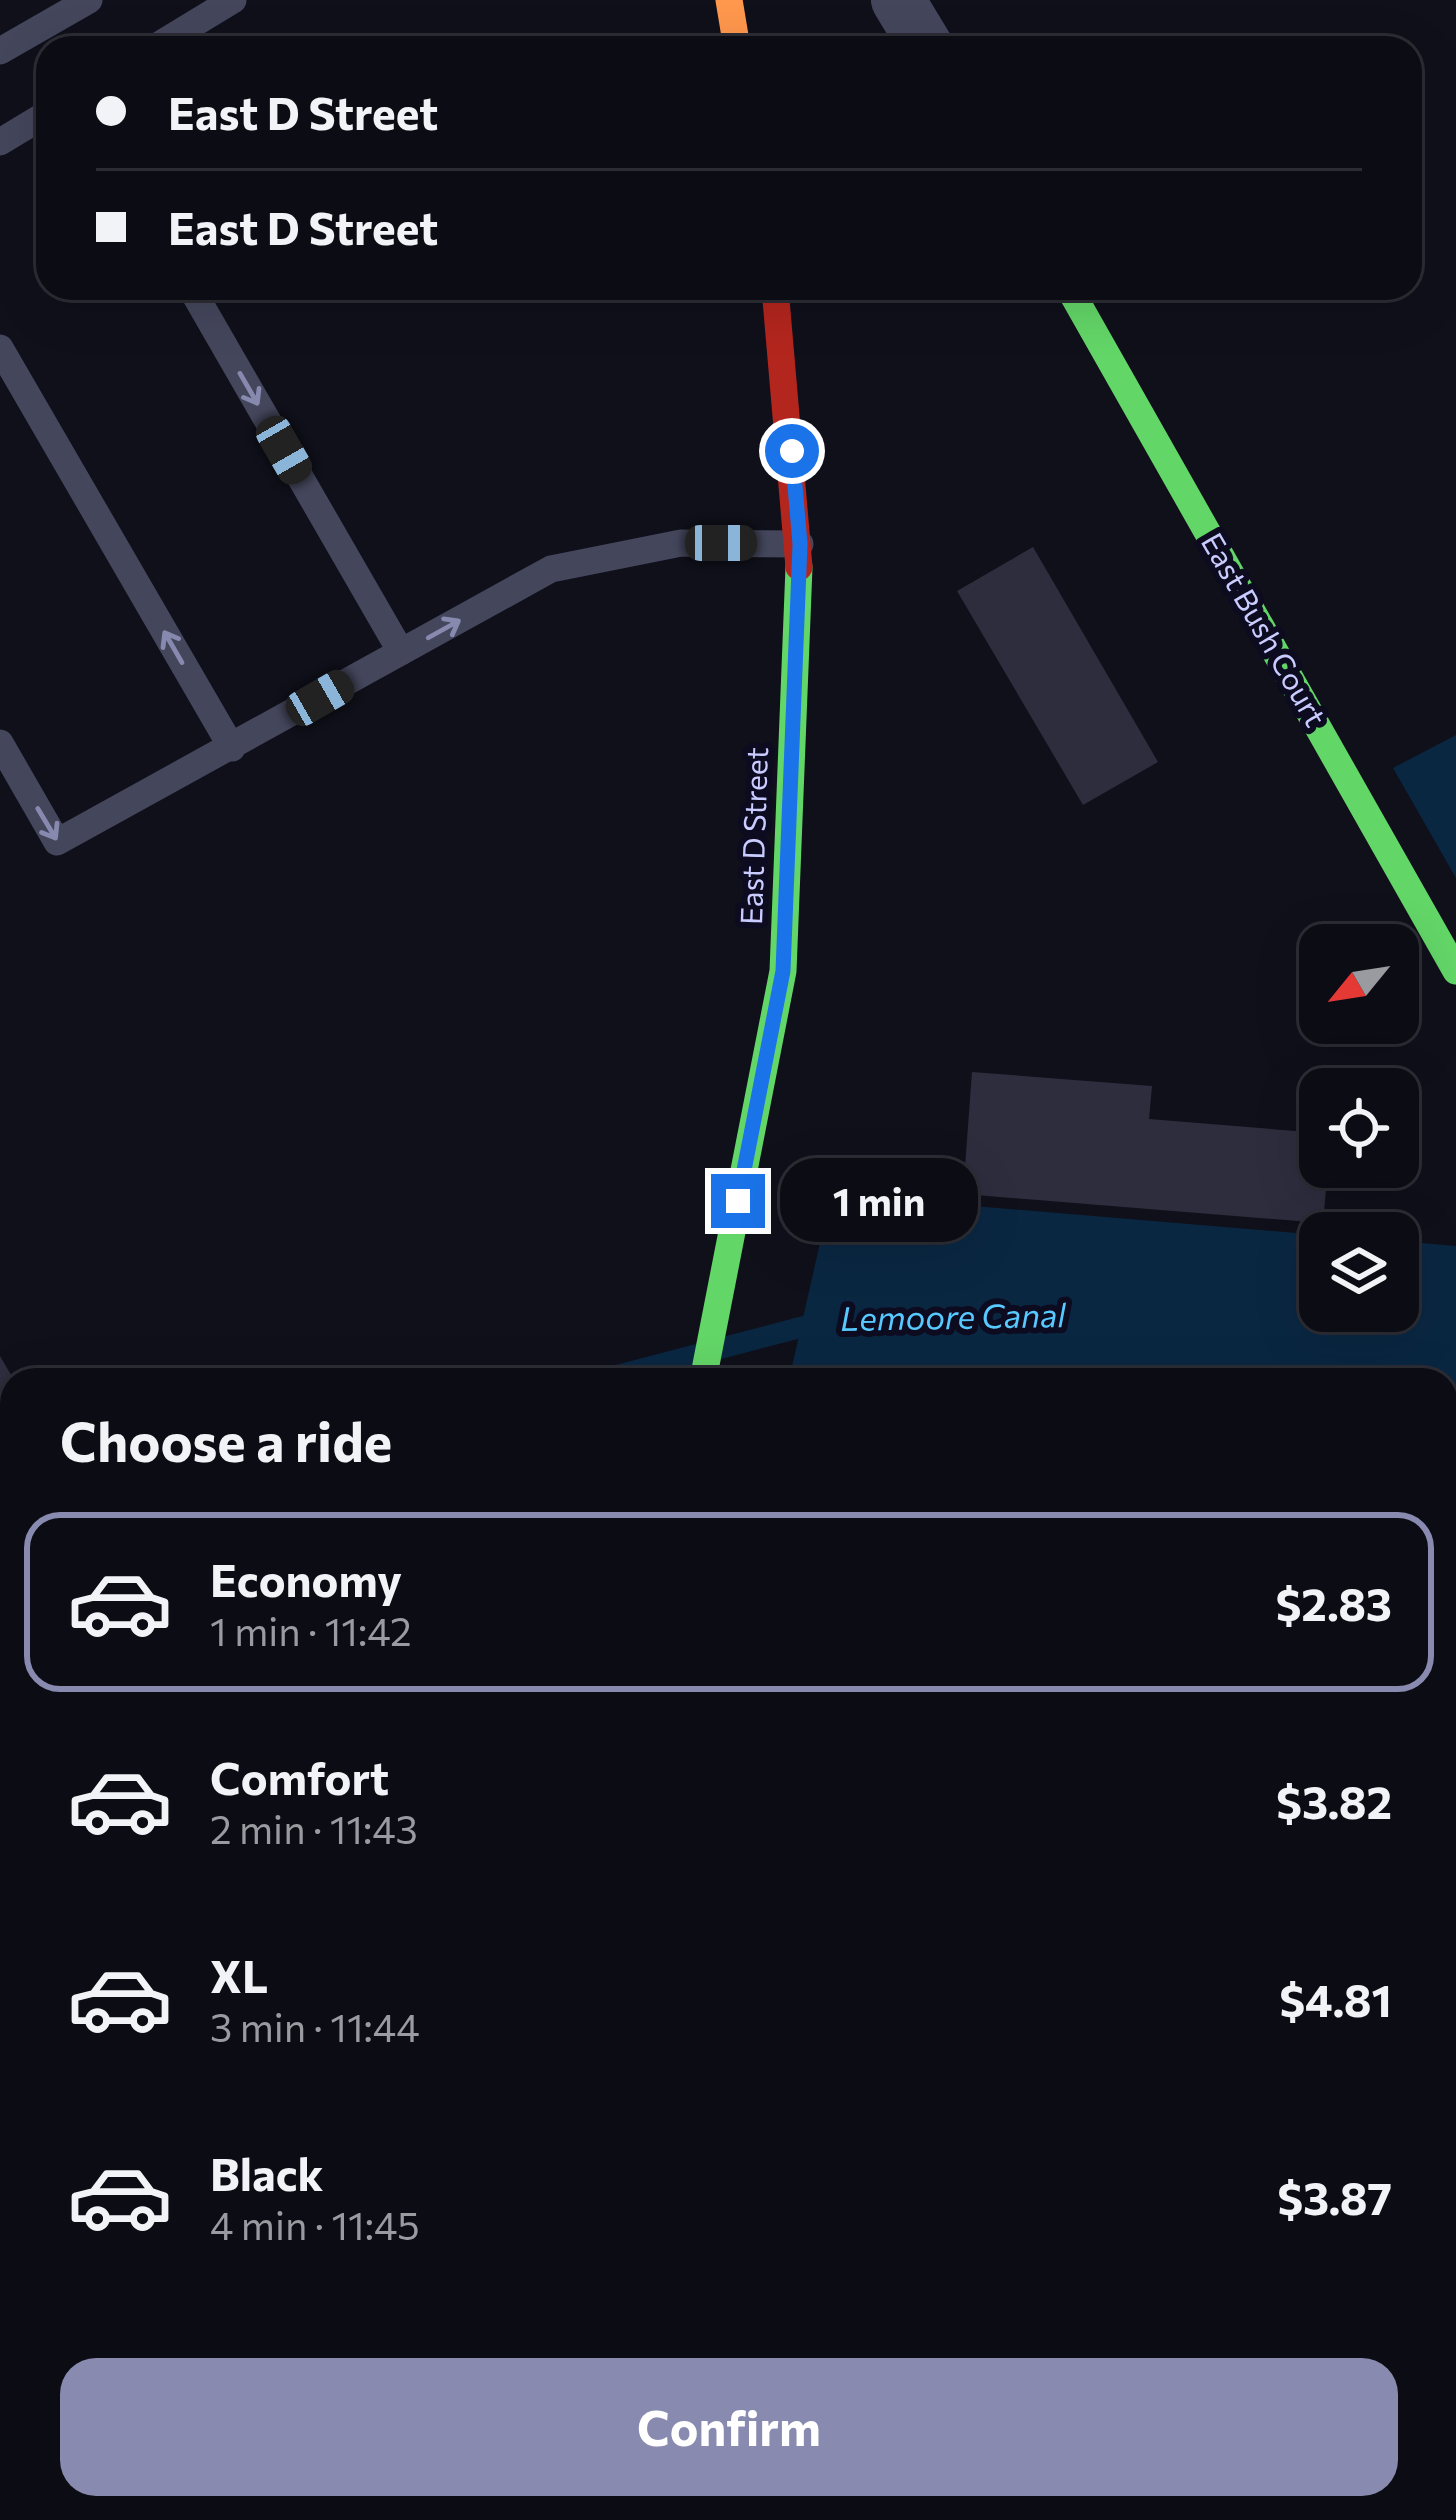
<!DOCTYPE html>
<html lang="en">
<head>
<meta charset="utf-8">
<style>
  :root { --surface:#0c0c14; --page:#1a1a22; --text:#f1f3f6; --muted:#9a9ba0; --line:#2c2c34; --accent:#898aaf }
  body { margin:0; font-family:Commissioner,sans-serif; background:var(--page); color:var(--text); height:100vh; display:flex; flex-direction:column; font-size:45px; white-space:nowrap }
  * { box-sizing:border-box; margin:0 }
  p { font-size:39px; color:var(--muted) }
  .icon { flex:none; width:66px; height:66px; fill:none; stroke:currentColor; stroke-width:2; stroke-linecap:round; stroke-linejoin:round }
  .map { position:relative; flex:1; overflow:hidden }
  .drawer { position:absolute; left:0px; top:1368px; width:1458px; height:1152px; display:flex; flex-direction:column; background:var(--surface); border-radius:36px 36px 0 0; box-shadow:0 12px 48px #0002,0 0 0 3px var(--line) }
  .drawer>* { flex:none }
  .banner { position:absolute; left:36px; top:36px; width:1386px; height:264px; border-radius:36px; box-shadow:0 12px 48px #0002,0 0 0 3px var(--line); display:grid; align-content:center; height:264px; padding:0 60px; background:var(--surface) }
  .needle { width:78px; rotate:240deg }
  .controls { position:absolute; left:1299px; top:924px; display:grid; gap:24px }
  .controls a { display:grid; place-items:center; width:120px; height:120px; border-radius:24px; background:var(--surface); box-shadow:0 12px 48px #0002,0 0 0 3px var(--line); font-size:60px }
  .end { position:absolute; width:54px; height:54px; margin:-27px; border:15px solid #1a73e8; background:#fff; box-shadow:0 0 0 6px #fff }
  .from { border-radius:50% }
  .bubble { position:absolute; height:84px; border-radius:36px; background:var(--surface); box-shadow:0 12px 48px #0002,0 0 0 3px var(--line); font-size:39px; font-weight:700; line-height:84px; text-align:center }
  .car { position:absolute; width:36px; height:72px; margin:-36px -18px; border-radius:15px; box-shadow:0 0 9px 3px #0007; background:linear-gradient(#222 24%,#8ab4d8 0 40%,#222 0 76%,#8ab4d8 0 86%,#222 0) }
  .banner b { display:flex; align-items:center; gap:42px; height:114px; font-size:45px }
  .banner b+b { border-top:3px solid var(--line) }
  .banner i { width:30px; height:30px; background:var(--text) }
  ul { padding:0; list-style:none }
  li { display:flex; align-items:center; gap:36px; height:180px; margin:0 24px 18px; padding:0 36px; border:6px solid transparent; border-radius:36px }
  li div { flex:1 }
  li b { display:block; font-size:45px }
  li em { font-style:normal; font-weight:700 }
  li.selected { border-color:var(--accent) }
  li>.icon { width:108px; height:108px; stroke-width:1.5 }
  h2 { padding:0 60px; font-size:54px; line-height:144px }
  .action { display:flex; gap:24px; margin-top:auto; padding:24px 60px }
  .action a { flex:1; height:138px; border-radius:36px; background:var(--accent); color:#fff; font-size:48px; font-weight:700; line-height:138px; text-align:center }
  .map>svg:first-child { display:block }
  .water { fill:#0a2742 }
  .lines { fill:none; stroke-linecap:round; stroke-linejoin:round }
  .stream { stroke:#0a2742; stroke-width:21 }
  .building { fill:#2d2d3e }
  .lane { stroke:#44465c; stroke-width:27 }
  .street { stroke:#44465c; stroke-width:54 }
  .fast { stroke:#63d668; stroke-width:27 }
  .slow { stroke:#ff974d; stroke-width:27 }
  .jam { stroke:#b3261e; stroke-width:27 }
  .oneway { stroke:#8789ae }
  .route { stroke:#1a73e8; stroke-width:15 }
  .labels { text-anchor:middle; stroke-width:12; stroke-linejoin:round; paint-order:stroke }
  .street-label { font-size:30px; fill:#caccff; stroke:#0c0b20 }
  .water-label { font-size:33px; font-style:italic; fill:#58c9ff; stroke:#0c0b20 }
</style>
</head>
<body>
<div class="map">
<svg width="1456" height="2520" viewBox="0 0 1456 2520">
  <rect width="100%" height="100%" fill="#10101b"/>
  <!-- water -->
  <path class="water" d="M1456 735V878L1393 768Z
    M831 1194 1320 1235V1311H1398V1241L1456 1246V1543L1446 1542V1380H789Z"/>
  <g class="lines">
    <!-- stream -->
    <path class="stream" d="M600 1380 825 1321
      M0 1655 12 1648"/>
  </g>
  <!-- building -->
  <path class="building" d="M1033 547 1158 762 1083 805 957 591Z
    M972 1072 1152 1086 1149 1119 1320 1133V1167H1328L1323 1223 963 1194Z
    M0 1356 14 1380 12 1391 0 1398Z
    M1454 1610 1456 1611V1756L1446 1754V1646Z
    M0 1880 12 1882V2104L2 2152Z
    M1446 1906 1456 1909V2213L1446 2211Z"/>
  <g class="lines">
    <!-- lane -->
    <path class="lane" d="M154 48 233 0
      M0 51 89 0
      M0 142 48 113
      M191 288 401 652
      M0 348 232 748
      M0 743 57 842 551 569 681 543 800 544
      M1446 1460 1456 1461
      M891 2508 934 2520
      M31 2520 34 2508
      M208 2520 211 2508
      M1165 2520 1168 2508"/>
    <!-- street -->
    <path class="street" d="M898 0 927 48
      M1433 2520 1456 2514"/>
    <!-- fast -->
    <path class="fast" d="M1069 288 1456 971
      M703 1380 783 971 799 567
      M442 2520 445 2508"/>
    <!-- slow -->
    <path class="slow" d="M729 0 737 48"/>
    <!-- jam -->
    <path class="jam" d="M775 288 799 567"/>
  </g>
  <!-- one-way arrows -->
  <defs><path id="oneway-shaft" d="M-6 0H5M1.5-3L5.5 0L1.5 3" fill="none" stroke-width="1.6" stroke-linecap="round" stroke-linejoin="round" transform="scale(3)"/></defs>
  <g class="oneway">
    <use href="#oneway-shaft" transform="translate(249 389) rotate(60)"/>
    <use href="#oneway-shaft" transform="translate(444 629) rotate(-29)"/>
    <use href="#oneway-shaft" transform="translate(173 647) rotate(-120)"/>
    <use href="#oneway-shaft" transform="translate(47 824) rotate(59)"/>
  </g>
  <g class="lines">
    <!-- route -->
    <path class="route" d="M738 1201 783 971 800 544 792 451"/>
  </g>
  <g class="labels">
    <!-- street labels -->
    <g class="street-label">
      <text transform="translate(1263 630) rotate(60)" y="10">East Bush Court</text>
      <text transform="translate(755 836) rotate(-88)" y="10">East D Street</text>
    </g>
    <!-- water labels -->
    <g class="water-label">
      <text transform="translate(953 1317) rotate(-1)" y="12">Lemoore Canal</text>
    </g>
  </g>
</svg>
<div class="controls">
<a><svg class="needle" viewBox="-14 -14 28 28"><path d="M0-13l5 13h-10z" fill="#e53935"/><path d="M0 13l5-13h-10z" fill="#9a9ba0"/></svg></a>
<a><svg class="icon" aria-label="locate" viewBox="0 0 24 24"><circle cx="12" cy="12" r="6"/><path d="M12 2v4M12 18v4M2 12h4M18 12h4"/></svg></a>
<a><svg class="icon" aria-label="layers" viewBox="0 0 24 24"><path d="M12 4l9 5-9 5-9-5zM3 14l9 5 9-5"/></svg></a>
</div>
<i class="end from" style="left:792px;top:451px"></i>
<i class="end" style="left:738px;top:1201px"></i>
<div class="bubble" style="left:780px;top:1158px;width:198px">1 min</div>
<i class="car" style="left:284px;top:450px;rotate:150deg"></i>
<i class="car" style="left:721px;top:543px;rotate:90deg"></i>
<i class="car" style="left:320px;top:698px;rotate:60deg"></i>
<div class="banner">
<b><i class="from"></i>East D Street</b>
<b><i></i>East D Street</b>
</div>
<section class="drawer">
<h2>Choose a ride</h2>
<ul>
<li class="selected"><svg class="icon" aria-label="car" viewBox="0 0 24 24"><path d="M5 17H2v-5l4-1 3-4h7l3 4 3 1v5h-3M9 17h6M6 11h13"/><circle cx="7" cy="17" r="2"/><circle cx="17" cy="17" r="2"/></svg><div><b>Economy</b><p>1 min · 11:42</p></div><em>$2.83</em></li>
<li><svg class="icon" aria-label="car" viewBox="0 0 24 24"><path d="M5 17H2v-5l4-1 3-4h7l3 4 3 1v5h-3M9 17h6M6 11h13"/><circle cx="7" cy="17" r="2"/><circle cx="17" cy="17" r="2"/></svg><div><b>Comfort</b><p>2 min · 11:43</p></div><em>$3.82</em></li>
<li><svg class="icon" aria-label="car" viewBox="0 0 24 24"><path d="M5 17H2v-5l4-1 3-4h7l3 4 3 1v5h-3M9 17h6M6 11h13"/><circle cx="7" cy="17" r="2"/><circle cx="17" cy="17" r="2"/></svg><div><b>XL</b><p>3 min · 11:44</p></div><em>$4.81</em></li>
<li><svg class="icon" aria-label="car" viewBox="0 0 24 24"><path d="M5 17H2v-5l4-1 3-4h7l3 4 3 1v5h-3M9 17h6M6 11h13"/><circle cx="7" cy="17" r="2"/><circle cx="17" cy="17" r="2"/></svg><div><b>Black</b><p>4 min · 11:45</p></div><em>$3.87</em></li>
</ul>
<div class="action"><a>Confirm</a></div>
</section>
</div>
</body>
</html>
